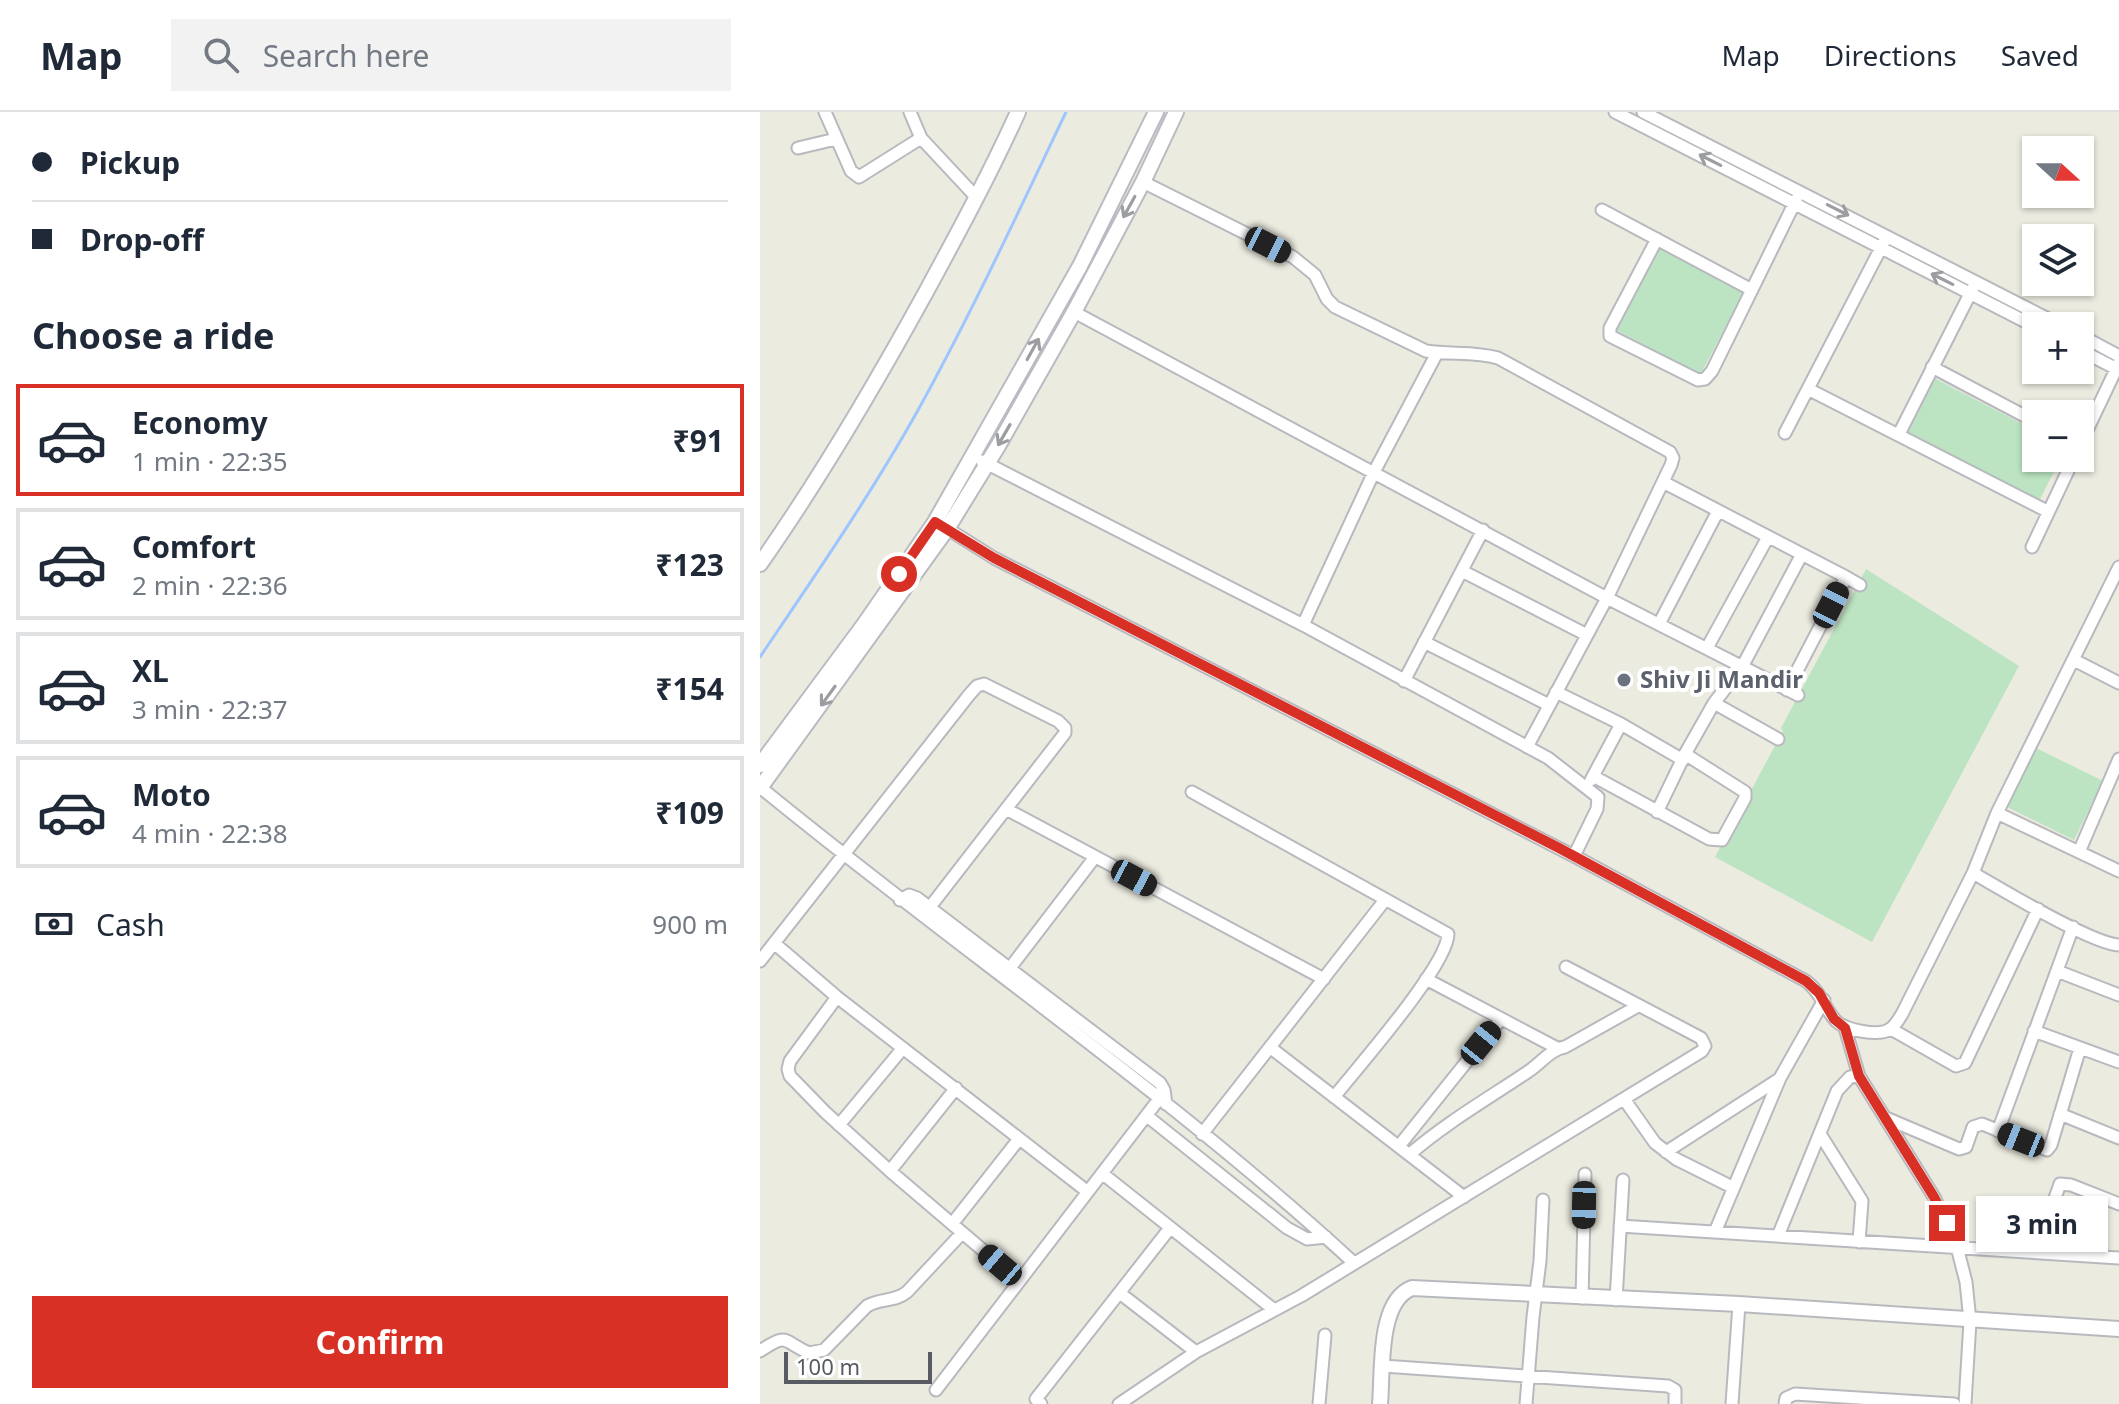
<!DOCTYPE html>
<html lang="en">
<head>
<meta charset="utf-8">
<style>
  :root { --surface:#fff; --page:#f2f2f3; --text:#1f2937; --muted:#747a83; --line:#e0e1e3; --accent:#d93025 }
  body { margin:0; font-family:"Noto Sans",sans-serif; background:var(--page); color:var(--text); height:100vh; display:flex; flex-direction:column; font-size:30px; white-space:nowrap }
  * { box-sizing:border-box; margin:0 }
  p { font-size:26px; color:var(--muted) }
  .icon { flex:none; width:44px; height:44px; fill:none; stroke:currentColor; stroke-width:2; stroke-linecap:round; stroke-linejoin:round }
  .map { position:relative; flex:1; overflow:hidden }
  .side { display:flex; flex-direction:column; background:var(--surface); width:760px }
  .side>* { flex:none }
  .hud { display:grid; align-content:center; height:176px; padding:0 32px; background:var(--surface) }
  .needle { width:52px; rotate:111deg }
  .controls { position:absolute; left:1262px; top:24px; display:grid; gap:16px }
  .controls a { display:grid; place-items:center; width:72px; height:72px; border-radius:0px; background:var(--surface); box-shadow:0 2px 6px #0004; font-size:40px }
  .scale { position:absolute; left:24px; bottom:20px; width:148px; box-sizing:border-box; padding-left:8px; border:4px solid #585b61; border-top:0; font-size:22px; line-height:28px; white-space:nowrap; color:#585b61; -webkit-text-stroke:6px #fff; paint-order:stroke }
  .end { position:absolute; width:36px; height:36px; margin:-18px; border:10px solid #d93025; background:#fff; box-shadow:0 0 0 4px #fff }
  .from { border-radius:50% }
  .bubble { position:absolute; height:56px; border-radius:0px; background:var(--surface); box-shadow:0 2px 6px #0004; font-size:26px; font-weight:700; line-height:56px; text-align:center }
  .car { position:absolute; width:24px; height:48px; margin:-24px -12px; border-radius:10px; box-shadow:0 0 6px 2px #0007; background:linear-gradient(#222 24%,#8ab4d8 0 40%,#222 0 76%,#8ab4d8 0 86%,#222 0) }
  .hud b { display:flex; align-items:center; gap:28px; height:76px; font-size:30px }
  .hud b+b { border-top:2px solid var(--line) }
  .hud i { width:20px; height:20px; background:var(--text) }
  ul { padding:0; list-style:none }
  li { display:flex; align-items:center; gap:24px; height:112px; margin:0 16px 12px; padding:0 16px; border:4px solid var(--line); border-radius:0px }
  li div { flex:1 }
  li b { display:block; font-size:30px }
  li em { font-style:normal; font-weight:700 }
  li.current { border-color:var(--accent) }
  li>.icon { width:72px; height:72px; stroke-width:1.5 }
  h2 { padding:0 32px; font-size:36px; line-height:96px }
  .pay { display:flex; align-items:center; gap:20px; height:88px; padding:0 32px; font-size:30px }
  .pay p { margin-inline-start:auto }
  .primary-button { display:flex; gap:16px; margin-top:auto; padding:16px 32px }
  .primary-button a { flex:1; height:92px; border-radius:0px; background:var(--accent); color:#fff; font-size:32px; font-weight:700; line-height:92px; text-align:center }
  header { display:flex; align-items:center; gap:48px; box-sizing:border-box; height:112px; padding:0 40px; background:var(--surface); border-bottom:2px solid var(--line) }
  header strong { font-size:38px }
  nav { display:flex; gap:44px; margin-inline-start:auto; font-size:28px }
  .search { width:560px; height:72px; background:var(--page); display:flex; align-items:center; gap:20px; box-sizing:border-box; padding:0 28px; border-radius:0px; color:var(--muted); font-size:30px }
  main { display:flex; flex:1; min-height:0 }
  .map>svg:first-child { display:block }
  .green { fill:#bce4c2 }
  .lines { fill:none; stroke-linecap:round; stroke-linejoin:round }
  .stream { stroke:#9dc5fe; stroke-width:3 }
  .minor-casing { stroke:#b8b9bf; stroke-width:15 }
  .tertiary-casing { stroke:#b8b9bf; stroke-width:18 }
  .secondary-casing { stroke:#b9bbc2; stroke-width:18 }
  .minor { stroke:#fff; stroke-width:11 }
  .tertiary { stroke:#fff; stroke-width:14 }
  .secondary { stroke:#fff; stroke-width:14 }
  .oneway { stroke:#9b9da0 }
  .route { stroke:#d93025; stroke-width:10 }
  .worship-dot { fill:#6b7280; stroke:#fff; stroke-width:3 }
  .labels { text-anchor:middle; stroke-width:8; stroke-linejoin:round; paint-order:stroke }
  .worship-label { font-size:24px; font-weight:bold; fill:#5b616d; stroke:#fff; text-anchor:start }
</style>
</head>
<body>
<header>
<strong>Map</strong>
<div class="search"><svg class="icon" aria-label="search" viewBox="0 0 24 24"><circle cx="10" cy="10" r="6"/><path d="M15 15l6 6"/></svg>Search here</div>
<nav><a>Map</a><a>Directions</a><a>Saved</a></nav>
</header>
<main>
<section class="side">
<div class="hud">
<b><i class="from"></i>Pickup</b>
<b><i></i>Drop-off</b>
</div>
<h2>Choose a ride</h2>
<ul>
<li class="current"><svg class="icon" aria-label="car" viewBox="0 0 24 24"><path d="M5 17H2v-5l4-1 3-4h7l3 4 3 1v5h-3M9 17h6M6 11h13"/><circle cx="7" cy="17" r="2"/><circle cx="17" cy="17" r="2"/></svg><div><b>Economy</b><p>1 min · 22:35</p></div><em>₹91</em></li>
<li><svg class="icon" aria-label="car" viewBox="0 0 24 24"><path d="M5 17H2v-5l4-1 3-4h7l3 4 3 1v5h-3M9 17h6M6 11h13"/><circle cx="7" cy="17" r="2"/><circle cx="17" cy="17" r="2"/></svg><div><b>Comfort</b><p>2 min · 22:36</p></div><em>₹123</em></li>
<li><svg class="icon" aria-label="car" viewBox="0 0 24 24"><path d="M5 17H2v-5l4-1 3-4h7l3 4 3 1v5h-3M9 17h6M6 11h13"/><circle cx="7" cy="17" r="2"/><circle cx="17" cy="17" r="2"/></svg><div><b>XL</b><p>3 min · 22:37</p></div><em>₹154</em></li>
<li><svg class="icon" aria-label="car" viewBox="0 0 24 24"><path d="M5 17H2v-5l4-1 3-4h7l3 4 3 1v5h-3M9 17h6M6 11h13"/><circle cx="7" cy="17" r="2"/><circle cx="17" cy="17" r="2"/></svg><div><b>Moto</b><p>4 min · 22:38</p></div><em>₹109</em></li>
</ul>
<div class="pay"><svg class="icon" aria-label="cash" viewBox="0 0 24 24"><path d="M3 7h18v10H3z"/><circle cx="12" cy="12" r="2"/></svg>Cash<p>900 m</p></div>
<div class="primary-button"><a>Confirm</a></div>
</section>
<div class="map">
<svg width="1359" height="1292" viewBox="0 0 1359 1292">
  <rect width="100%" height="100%" fill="#ecebe0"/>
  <!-- green -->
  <path class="green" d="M900 135 984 180 940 263 856 218Z
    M1174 266 1276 319V346H1301L1279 389 1147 320Z
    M1106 457 1259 554 1112 830 955 745 1023 619 1021 616Z
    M1276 636 1343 669 1314 728 1247 695Z"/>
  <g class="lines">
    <!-- stream -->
    <path class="stream" d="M0 545C54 465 110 384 157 300 211 202 258 101 306 0"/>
    <!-- minor casing -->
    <g class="minor-casing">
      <path id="minor" d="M65 0 91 59 99 65 161 26
        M150 0 161 26 217 86
        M855 0 1276 215
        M883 0 1302 214
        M38 36 76 27
        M383 70 533 145 555 163 567 187 575 195 666 239C690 243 714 239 738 246L910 340 913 346 911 353 847 486 767 635
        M842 98 992 178
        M897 127 850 216V224L938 268 945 267 952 259 1036 88
        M314 200 847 486 1038 583
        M1320 223 1359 244
        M1320 238 1359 258
        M1172 255 1276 310
        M1048 277 1287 399
        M1025 321 1124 130
        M1139 322 1213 176
        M1320 333 1359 251
        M222 349 543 513 788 646 838 685 837 697 814 744
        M903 370 1086 465 1027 578
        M183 414 234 446 814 744 1046 869C1061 880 1064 896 1076 909 1085 918 1119 925 1130 917 1135 914 1139 907 1142 902L1213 761 1237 701 1359 455
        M1272 435 1314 346
        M702 459 825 522
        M1086 465 1100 473
        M899 512 958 399
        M543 513 614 360 677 241
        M664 530 789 593
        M947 536 1008 425
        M1314 548 1359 571
        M644 569 723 418
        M796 580 861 612 923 648
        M954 591 1018 627
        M833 664 949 727 962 728 985 686V680L925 642
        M831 668 861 612
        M0 675C196 836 407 979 594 1151
        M432 680 688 822C688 853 597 956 574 985
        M246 697 564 867
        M897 700 925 642 954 591 982 555 1042 442
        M1237 701 1359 759
        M1319 740 1359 647
        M1213 761C1241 777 1332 832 1359 833
        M140 788 149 783 157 786 400 971 404 978 406 992
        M14 831 77 885 328 1080
        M0 849 209 583 217 574 224 572 298 609 305 616V621L170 795
        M250 856 335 745
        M1297 859 1359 883
        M666 867 797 936
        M77 885 30 949 28 957 30 964 65 1000 130 1059 259 1169
        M1085 916 1099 964 1174 1085 1197 1135 1206 1170 1210 1209 1205 1292
        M1131 917 1196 954 1205 951 1278 797
        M1274 919 1359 950
        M511 936 704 1085
        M864 987 895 1031 916 1047 972 1075
        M1300 1002 1359 1026
        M387 1004 527 1116 547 1127 566 1125
        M1126 1006 1199 1037 1206 1035 1213 1015 1222 1012 1287 1038 1291 1033 1320 936
        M79 1013 143 936
        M1238 1019 1313 815
        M442 1022 625 788
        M1060 1022 1102 1089 1099 1130
        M639 1034 740 908
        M906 1040 1019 967
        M650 1042C687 1010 729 986 769 959 781 951 791 937 805 935L878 894
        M130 1059 196 976
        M343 1062 513 1197
        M192 1112 259 1027
        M860 1114 1359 1146
        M955 1120 1020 966 1064 888
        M1018 1124 1077 979 1090 965 1099 964
        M1276 1139 1300 1072 1311 1073 1359 1092
        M361 1182 436 1240
        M822 1186 825 1062
        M856 1188 863 1068
        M0 1239C29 1220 22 1229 49 1241L64 1238 107 1194C120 1186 135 1190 147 1180L202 1121
        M623 1254 908 1274 915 1278V1292
        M176 1278 399 987
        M281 1292 276 1287 410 1116
        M359 1292 436 1240 541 1184 942 939 945 934 941 926 806 855
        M559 1292 565 1223
        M766 1292 773 1205 780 1149 783 1088
        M972 1292 979 1192
        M1025 1292 1026 1286 1035 1282 1194 1292"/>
    </g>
    <!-- tertiary casing -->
    <g class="tertiary-casing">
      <path id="tertiary" d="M620 1292C623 1261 617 1189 652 1176L979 1192 1359 1217"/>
    </g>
    <!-- secondary casing -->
    <g class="secondary-casing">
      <path id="secondary" d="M0 452C61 365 115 273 166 180 198 121 230 62 258 0
        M0 653 103 514 175 410 320 154 396 0
        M0 676 187 417 238 334 314 200 383 70 416 0"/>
    </g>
    <!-- minor -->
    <use href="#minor" class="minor"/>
    <!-- tertiary -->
    <use href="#tertiary" class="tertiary"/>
    <!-- secondary -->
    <use href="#secondary" class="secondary"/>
  </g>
  <!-- one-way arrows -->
  <defs><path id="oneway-shaft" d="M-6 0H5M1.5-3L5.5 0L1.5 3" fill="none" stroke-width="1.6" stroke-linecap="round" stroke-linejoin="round" transform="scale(2)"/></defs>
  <g class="oneway">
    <use href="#oneway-shaft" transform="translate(950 48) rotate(-153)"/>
    <use href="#oneway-shaft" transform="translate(369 95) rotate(119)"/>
    <use href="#oneway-shaft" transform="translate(1078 98) rotate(27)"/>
    <use href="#oneway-shaft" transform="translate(1182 167) rotate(-153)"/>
    <use href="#oneway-shaft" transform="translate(273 237) rotate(-61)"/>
    <use href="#oneway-shaft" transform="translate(244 323) rotate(120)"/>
    <use href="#oneway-shaft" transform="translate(68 584) rotate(126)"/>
  </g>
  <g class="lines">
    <!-- route -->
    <path class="route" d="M139 462 175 410 234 446 799 736 1046 869 1059 881 1074 907 1085 916 1099 964 1174 1085 1187 1111"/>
  </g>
  <!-- markers -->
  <circle class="worship-dot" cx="864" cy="568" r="8"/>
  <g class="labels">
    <!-- worship labels -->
    <g class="worship-label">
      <text x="880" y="576">Shiv Ji Mandir</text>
    </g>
  </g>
</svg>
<div class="controls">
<a><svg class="needle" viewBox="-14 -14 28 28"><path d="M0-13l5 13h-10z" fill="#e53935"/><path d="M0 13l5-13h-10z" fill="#747a83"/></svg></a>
<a><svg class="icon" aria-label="layers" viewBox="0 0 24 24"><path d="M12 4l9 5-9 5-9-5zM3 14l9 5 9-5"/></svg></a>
<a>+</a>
<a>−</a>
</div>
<div class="scale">100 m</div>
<i class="end from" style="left:139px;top:462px"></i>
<i class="end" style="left:1187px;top:1111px"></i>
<div class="bubble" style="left:1216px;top:1084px;width:132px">3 min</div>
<i class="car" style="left:508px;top:133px;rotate:117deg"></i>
<i class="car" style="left:1071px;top:493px;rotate:27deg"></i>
<i class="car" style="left:374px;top:766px;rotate:118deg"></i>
<i class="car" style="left:721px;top:931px;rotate:39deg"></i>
<i class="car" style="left:1261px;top:1028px;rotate:292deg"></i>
<i class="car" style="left:824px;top:1093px;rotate:181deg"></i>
<i class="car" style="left:240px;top:1153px;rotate:310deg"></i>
</div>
</main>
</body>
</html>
